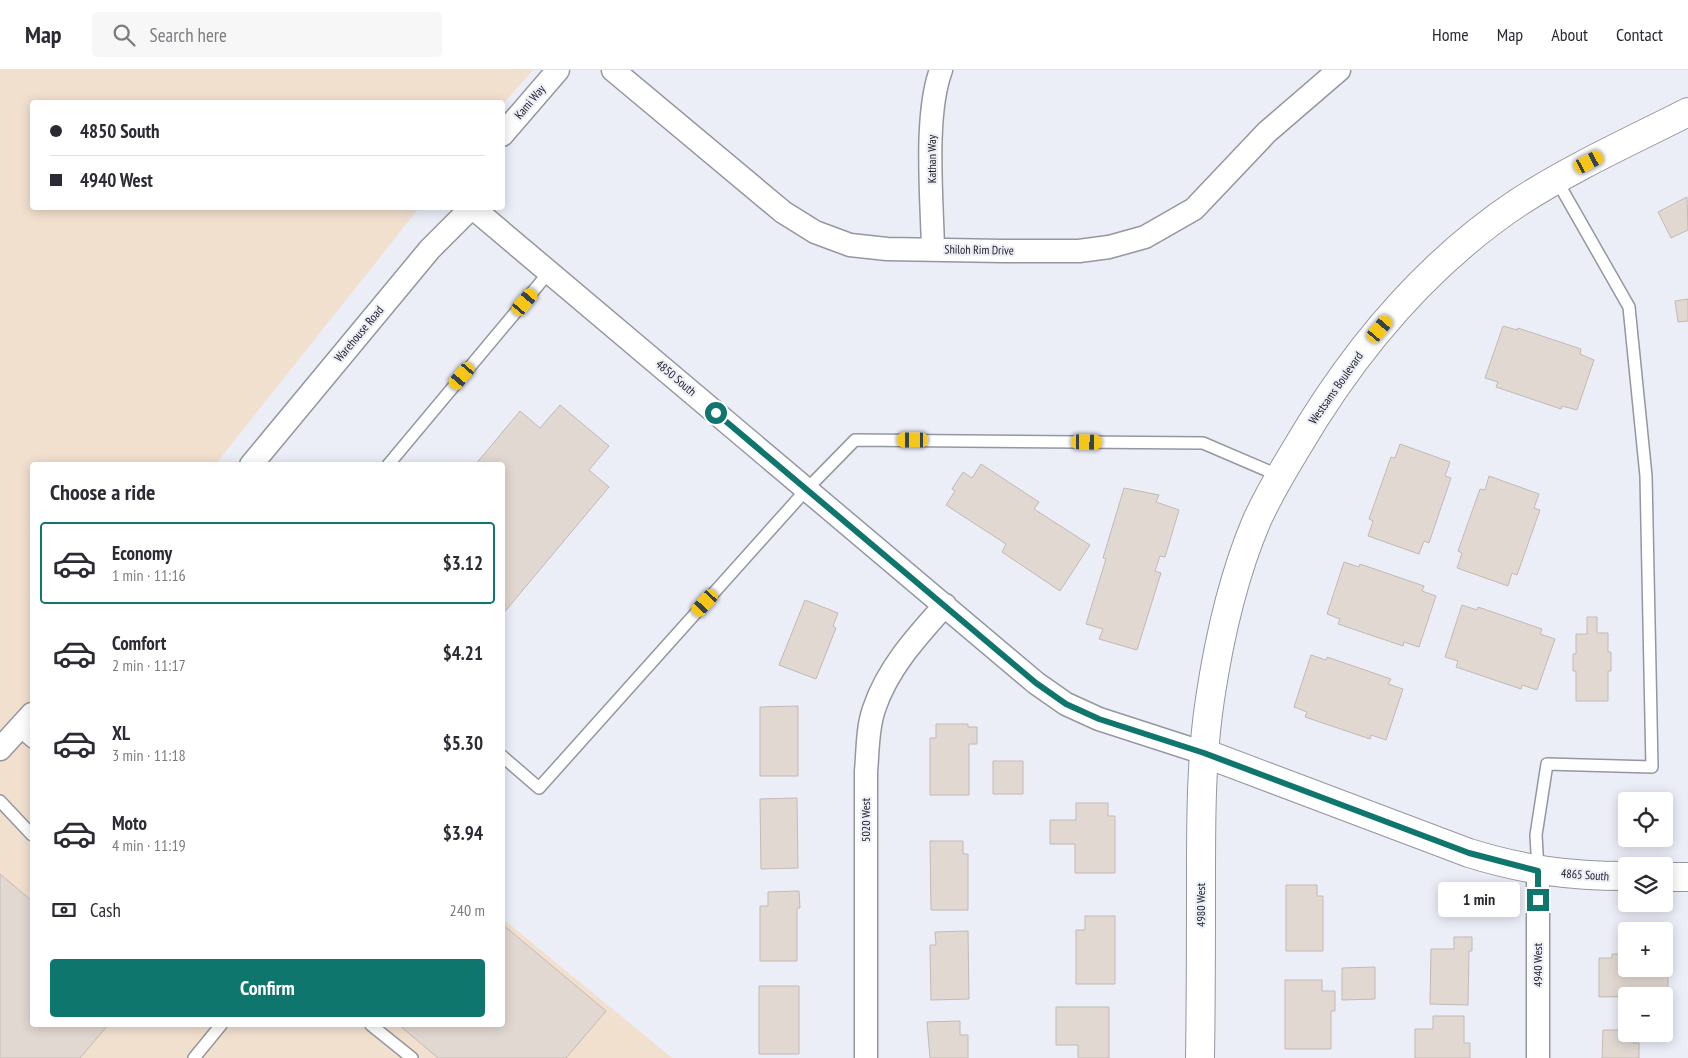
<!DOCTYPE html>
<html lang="en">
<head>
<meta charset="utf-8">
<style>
  :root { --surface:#fff; --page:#f7f7f7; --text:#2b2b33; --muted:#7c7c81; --line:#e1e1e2; --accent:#0f766e }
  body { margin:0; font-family:"PT Sans Narrow",sans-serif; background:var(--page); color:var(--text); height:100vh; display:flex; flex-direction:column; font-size:19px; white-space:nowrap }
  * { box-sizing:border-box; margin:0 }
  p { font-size:16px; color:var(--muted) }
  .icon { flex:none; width:28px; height:28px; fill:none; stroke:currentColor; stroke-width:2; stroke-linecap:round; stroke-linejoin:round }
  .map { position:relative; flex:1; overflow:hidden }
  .side { position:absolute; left:30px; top:392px; width:475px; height:565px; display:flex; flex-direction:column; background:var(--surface); border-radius:5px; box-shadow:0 2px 12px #0003 }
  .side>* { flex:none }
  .guide { position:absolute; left:30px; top:30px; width:475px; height:110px; border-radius:5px; box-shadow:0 2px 12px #0003; display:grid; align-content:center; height:110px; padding:0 20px; background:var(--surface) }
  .fabs { position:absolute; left:1618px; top:722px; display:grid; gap:10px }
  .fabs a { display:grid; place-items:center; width:55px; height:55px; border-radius:5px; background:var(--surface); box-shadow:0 2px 12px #0003; font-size:25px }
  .end { position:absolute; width:22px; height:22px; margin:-11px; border:6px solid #0f766e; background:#fff; box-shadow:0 0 0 2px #fff }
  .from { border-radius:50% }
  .bubble { position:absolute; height:35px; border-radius:5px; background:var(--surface); box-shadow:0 2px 12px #0003; font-size:16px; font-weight:600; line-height:35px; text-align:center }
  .car { position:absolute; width:15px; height:30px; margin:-15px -8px; border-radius:6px; box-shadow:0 0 4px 1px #0007; background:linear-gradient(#f5c518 24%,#345 0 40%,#f5c518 0 76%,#345 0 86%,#f5c518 0) }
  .guide b { display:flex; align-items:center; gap:18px; height:48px; font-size:19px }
  .guide b+b { border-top:1px solid var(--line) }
  .guide i { width:12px; height:12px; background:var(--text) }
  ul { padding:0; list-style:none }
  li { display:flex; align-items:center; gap:15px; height:82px; margin:0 10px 8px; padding:0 10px; border:2px solid transparent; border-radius:5px }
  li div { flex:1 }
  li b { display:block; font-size:19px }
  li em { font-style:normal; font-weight:600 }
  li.on { border-color:var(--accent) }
  li>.icon { width:45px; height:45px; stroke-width:1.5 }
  h2 { padding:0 20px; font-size:22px; line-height:60px }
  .pay { display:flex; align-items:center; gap:12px; height:55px; padding:0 20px; font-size:19px }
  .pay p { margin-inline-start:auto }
  .cta { display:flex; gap:10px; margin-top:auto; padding:10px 20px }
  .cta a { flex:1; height:58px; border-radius:5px; background:var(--accent); color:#fff; font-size:20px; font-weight:600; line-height:58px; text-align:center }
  header { display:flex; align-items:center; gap:30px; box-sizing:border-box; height:70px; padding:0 25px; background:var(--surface); border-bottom:1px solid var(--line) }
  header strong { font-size:24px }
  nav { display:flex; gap:28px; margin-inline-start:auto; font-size:18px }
  .search { width:350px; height:45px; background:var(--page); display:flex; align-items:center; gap:12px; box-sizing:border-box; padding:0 18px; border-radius:5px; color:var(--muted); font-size:19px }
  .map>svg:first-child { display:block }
  .industrial { fill:#f2e0cf }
  .building { fill:#e1d8d1; stroke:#c2bab3 }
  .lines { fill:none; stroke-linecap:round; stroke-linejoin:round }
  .service-casing { stroke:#9597a0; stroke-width:14 }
  .minor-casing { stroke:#9597a0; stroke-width:25 }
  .tertiary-casing { stroke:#9597a0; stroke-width:30 }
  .service { stroke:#fff; stroke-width:11 }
  .minor { stroke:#fff; stroke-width:22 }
  .tertiary { stroke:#fff; stroke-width:28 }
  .route { stroke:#0f766e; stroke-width:6 }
  .labels { text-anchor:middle; stroke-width:4; stroke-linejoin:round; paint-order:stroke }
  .street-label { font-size:12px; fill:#1d1e22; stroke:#ebedf7 }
</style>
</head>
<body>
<header>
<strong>Map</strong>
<div class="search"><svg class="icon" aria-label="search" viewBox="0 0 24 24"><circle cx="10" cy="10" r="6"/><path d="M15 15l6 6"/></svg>Search here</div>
<nav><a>Home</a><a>Map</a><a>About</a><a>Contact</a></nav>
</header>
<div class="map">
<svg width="1688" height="988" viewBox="0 0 1688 988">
  <rect width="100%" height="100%" fill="#ebedf7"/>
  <!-- industrial -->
  <path class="industrial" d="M0 0H533L503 34 502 32H32V138H419L215 395H32V955H502L503 849 672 988H0Z"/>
  <!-- building -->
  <path class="building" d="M1687 127 1688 160 1671 168 1658 142Z
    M1688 229V251L1678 252 1675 231Z
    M1503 256 1517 260 1518 258 1581 279 1580 284 1594 290 1577 340 1562 336 1561 339 1496 317 1498 312 1485 308Z
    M560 335 609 376 589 400 609 417 502 545V395H475L520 341 540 358Z
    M1400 374 1450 392 1445 406 1451 408 1429 473 1424 471 1419 484 1368 466 1373 451 1369 449 1391 387 1395 388Z
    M981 394 1039 432 1034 439 1090 475 1060 521 1002 482 1006 474 946 435 955 421 952 419 963 402 972 408Z
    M1489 406 1539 424 1534 438 1540 440 1517 505 1512 503 1508 516 1457 498 1462 483 1458 481 1480 419 1485 420Z
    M1124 418 1159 425 1156 432 1179 440 1165 487 1160 486 1155 501 1161 503 1137 580 1099 569 1103 559 1086 554 1106 489 1103 488Z
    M1344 492 1359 497 1360 494 1424 516 1422 521 1436 526 1419 577 1404 572 1403 576 1338 554 1340 549 1327 544Z
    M805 530 838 543 833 556 836 558 816 609 779 595Z
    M1462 535 1477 540 1478 537 1542 559 1540 564 1555 569 1537 620 1522 615 1521 619 1456 597 1458 591 1445 587Z
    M1587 547H1597V563H1608V582H1611V601H1608V631H1576V601H1573V584H1576V564H1587Z
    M1311 585 1326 590 1327 587 1391 609 1388 614 1403 619 1386 670 1371 665 1370 669 1305 647 1307 642 1294 637Z
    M798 636V706H760V637Z
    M936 654H968V657H977V674H969V725H930V668H936Z
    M993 691H1023V724H993Z
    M797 728 798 798 761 799 760 729Z
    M1076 733H1108V746H1115V803H1075V774H1050V750H1076Z
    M930 771H963V784H968V840H931Z
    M0 804 32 831V955H108L80 988H0Z
    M1286 815H1317V826H1323V881H1286Z
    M799 821 800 838H797V891H760V836H768V822Z
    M1085 846H1115V914H1076V860H1085Z
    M502 854 606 941 566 988H438L399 955H502Z
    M968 861 969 929 931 930 930 875H936L935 862Z
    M1454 867H1472V881H1469L1468 935 1430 934 1431 879H1454Z
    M1612 884H1620V888H1626V899H1664V885H1668V926L1599 927V888H1612Z
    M1375 897V929L1342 930V898Z
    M1285 910H1322V921H1335V941H1331V979H1285Z
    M759 916H799V984H759Z
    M1056 937H1109V988H1078V975H1056Z
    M1433 946H1464V973H1470V988H1415V959H1433Z
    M960 951V965H968V988H930L927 952Z
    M1603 960H1626V964H1633V973H1639V988H1602Z"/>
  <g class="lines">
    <!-- service casing -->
    <g class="service-casing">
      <path id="service" d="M388 395 550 201
        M18 660 32 672
        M502 686 539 718 806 420 855 370 1203 373 1280 406
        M0 731 32 765
        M1538 800 1536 765 1547 694 1652 697 1646 406 1629 237 1556 109
        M371 955 412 988
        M194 988 221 955"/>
    </g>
    <!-- minor casing -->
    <g class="minor-casing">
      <path id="minor" d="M613 0 783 142 815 162 850 175 887 179 1003 181H1079L1109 177 1145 167 1194 139 1267 62 1339 0
        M502 65 558 0
        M473 138 1036 613 1066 634 1099 649 1204 683
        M933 179C932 129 924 46 941 0
        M251 395 430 179 471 138
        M0 679 32 644
        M866 988V701C868 681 867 659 874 639 887 599 917 566 945 535
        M1538 988V801"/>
    </g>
    <!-- tertiary casing -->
    <g class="tertiary-casing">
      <path id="tertiary" d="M1204 683 1469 783C1524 800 1569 806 1626 806
        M1664 807H1688
        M1200 988C1201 928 1201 868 1201 808 1201 748 1201 689 1210 629 1219 569 1233 506 1257 450 1268 426 1282 402 1296 379 1352 283 1426 194 1519 132 1573 97 1631 71 1688 42"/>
    </g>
    <!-- service -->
    <use href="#service" class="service"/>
    <!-- minor -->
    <use href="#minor" class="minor"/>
    <!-- tertiary -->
    <use href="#tertiary" class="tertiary"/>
  </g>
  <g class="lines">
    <!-- route -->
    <path class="route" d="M716 343 1036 613 1066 634 1099 649 1204 683 1469 783 1538 801V830"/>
  </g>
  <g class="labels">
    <!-- street labels -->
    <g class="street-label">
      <text transform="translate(530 32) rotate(-50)" y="4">Kami Way</text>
      <text transform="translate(932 89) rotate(-90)" y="4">Kathan Way</text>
      <text transform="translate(979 180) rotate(1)" y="4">Shiloh Rim Drive</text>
      <text transform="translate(359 264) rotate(-50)" y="4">Warehouse Road</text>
      <text transform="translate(676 308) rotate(40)" y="4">4850 South</text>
      <text transform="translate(1336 318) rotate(-55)" y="4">Westsams Boulevard</text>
      <text transform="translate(866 750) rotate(-90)" y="4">5020 West</text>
      <text transform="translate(1585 805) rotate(4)" y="4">4865 South</text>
      <text transform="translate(1201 835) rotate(-90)" y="4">4980 West</text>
      <text transform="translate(1538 895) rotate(-90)" y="4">4940 West</text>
    </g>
  </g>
</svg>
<div class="fabs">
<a><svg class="icon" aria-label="locate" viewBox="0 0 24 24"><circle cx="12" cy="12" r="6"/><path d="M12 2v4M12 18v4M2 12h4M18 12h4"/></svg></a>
<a><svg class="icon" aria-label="layers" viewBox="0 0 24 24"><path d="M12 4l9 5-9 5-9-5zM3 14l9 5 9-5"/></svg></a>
<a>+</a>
<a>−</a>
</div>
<i class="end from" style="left:716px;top:343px"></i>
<i class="end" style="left:1538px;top:830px"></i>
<div class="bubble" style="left:1438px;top:812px;width:82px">1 min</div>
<i class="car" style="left:1589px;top:92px;rotate:63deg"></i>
<i class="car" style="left:525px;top:232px;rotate:40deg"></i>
<i class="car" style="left:1380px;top:259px;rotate:40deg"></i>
<i class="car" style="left:462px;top:306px;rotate:220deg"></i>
<i class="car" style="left:913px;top:370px;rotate:270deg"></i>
<i class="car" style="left:1087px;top:372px;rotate:91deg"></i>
<i class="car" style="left:705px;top:533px;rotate:222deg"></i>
<div class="guide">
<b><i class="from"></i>4850 South</b>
<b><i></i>4940 West</b>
</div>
<section class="side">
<h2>Choose a ride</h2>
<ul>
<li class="on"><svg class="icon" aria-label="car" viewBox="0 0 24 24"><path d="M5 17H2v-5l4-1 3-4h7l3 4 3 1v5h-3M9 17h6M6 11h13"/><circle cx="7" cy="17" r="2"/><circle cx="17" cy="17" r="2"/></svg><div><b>Economy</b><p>1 min · 11:16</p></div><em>$3.12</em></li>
<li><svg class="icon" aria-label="car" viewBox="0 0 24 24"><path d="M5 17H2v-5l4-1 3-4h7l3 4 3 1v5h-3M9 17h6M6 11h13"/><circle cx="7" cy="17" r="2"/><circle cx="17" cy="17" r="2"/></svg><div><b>Comfort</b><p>2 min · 11:17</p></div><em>$4.21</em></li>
<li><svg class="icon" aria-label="car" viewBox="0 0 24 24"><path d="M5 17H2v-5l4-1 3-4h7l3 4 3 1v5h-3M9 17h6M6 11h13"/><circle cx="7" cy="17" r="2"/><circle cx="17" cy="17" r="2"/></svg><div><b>XL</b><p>3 min · 11:18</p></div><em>$5.30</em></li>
<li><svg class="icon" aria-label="car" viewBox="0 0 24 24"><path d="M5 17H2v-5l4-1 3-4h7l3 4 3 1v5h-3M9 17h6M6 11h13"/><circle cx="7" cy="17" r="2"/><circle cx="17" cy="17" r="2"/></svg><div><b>Moto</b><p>4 min · 11:19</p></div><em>$3.94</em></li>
</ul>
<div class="pay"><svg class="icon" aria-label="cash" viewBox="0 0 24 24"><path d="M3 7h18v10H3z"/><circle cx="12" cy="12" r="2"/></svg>Cash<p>240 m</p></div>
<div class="cta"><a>Confirm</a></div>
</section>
</div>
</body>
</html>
